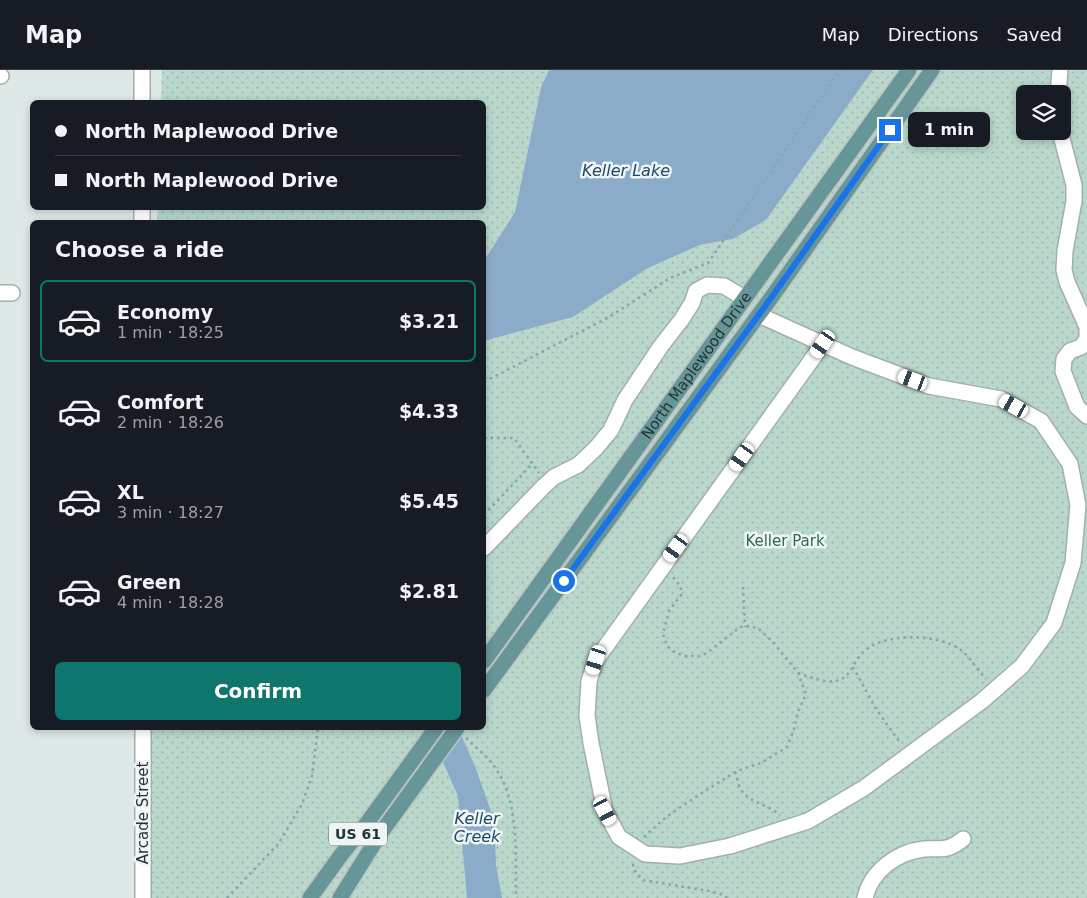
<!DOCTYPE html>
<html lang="en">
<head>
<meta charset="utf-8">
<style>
  :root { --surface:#171b24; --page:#242831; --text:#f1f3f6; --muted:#9ea1a6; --line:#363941; --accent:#0f766e }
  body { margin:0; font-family:"DejaVu Sans",sans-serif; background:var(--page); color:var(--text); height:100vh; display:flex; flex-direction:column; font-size:19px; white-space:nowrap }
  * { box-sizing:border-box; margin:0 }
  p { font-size:16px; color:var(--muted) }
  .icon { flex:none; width:28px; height:28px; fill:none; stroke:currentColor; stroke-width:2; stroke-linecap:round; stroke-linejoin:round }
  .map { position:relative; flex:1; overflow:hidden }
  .side { position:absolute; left:30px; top:150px; width:456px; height:510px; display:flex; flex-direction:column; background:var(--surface); border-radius:8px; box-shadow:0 2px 8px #0003 }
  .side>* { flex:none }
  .guide { position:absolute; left:30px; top:30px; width:456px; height:110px; border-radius:8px; box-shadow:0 2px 8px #0003; display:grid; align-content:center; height:110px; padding:0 25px; background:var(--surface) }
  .tools { position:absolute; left:1016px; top:15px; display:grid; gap:10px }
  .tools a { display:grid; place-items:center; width:55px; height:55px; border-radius:8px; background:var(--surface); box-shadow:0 2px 8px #0003; font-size:25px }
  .end { position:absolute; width:22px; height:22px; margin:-11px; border:6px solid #1a73e8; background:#fff; box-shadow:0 0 0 2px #fff }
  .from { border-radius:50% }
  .bubble { position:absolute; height:35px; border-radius:8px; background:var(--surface); box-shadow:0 2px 8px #0003; font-size:16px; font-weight:700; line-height:35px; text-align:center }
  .car { position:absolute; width:15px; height:30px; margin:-15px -8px; border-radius:6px; box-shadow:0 0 4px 1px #0007; background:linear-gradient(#fff 24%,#345 0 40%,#fff 0 76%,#345 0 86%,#fff 0) }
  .guide b { display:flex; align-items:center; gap:18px; height:48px; font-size:19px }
  .guide b+b { border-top:1px solid var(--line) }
  .guide i { width:12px; height:12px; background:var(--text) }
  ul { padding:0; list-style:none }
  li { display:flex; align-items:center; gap:15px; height:82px; margin:0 10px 8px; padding:0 15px; border:2px solid transparent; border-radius:8px }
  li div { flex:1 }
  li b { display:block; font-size:19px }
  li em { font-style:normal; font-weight:700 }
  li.active { border-color:var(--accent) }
  li>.icon { width:45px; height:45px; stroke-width:1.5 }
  h2 { padding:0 25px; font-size:22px; line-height:60px }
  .button { display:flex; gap:10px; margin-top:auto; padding:10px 25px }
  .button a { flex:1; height:58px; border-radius:8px; background:var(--accent); color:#fff; font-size:20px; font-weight:700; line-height:58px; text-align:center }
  header { display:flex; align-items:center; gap:30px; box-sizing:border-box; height:70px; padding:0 25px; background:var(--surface); border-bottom:1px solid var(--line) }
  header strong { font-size:24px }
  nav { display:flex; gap:28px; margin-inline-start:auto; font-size:18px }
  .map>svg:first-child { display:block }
  .park { fill:url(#park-dots); fill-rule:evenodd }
  .water { fill:#8bacc8 }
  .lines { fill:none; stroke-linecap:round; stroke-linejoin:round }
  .minor-casing { stroke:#a2afae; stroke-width:18 }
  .major-casing { stroke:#bdc2c3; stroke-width:18 }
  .path { stroke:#82a8a8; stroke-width:2.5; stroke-dasharray:2.5 4; stroke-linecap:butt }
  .minor { stroke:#fff; stroke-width:15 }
  .major { stroke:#679699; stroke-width:15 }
  .route { stroke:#1a73e8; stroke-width:6 }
  .labels { text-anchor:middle; stroke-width:5; stroke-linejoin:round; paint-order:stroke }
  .shield { fill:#eef5f4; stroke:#5f6f6f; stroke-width:1 }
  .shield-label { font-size:14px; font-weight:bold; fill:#223536 }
  .street-label { font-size:15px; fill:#223536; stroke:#eef5f4 }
  .park-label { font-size:15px; fill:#306857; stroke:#eef5f4 }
  .water-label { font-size:16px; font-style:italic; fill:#23496a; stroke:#eef5f4 }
</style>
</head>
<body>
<header>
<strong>Map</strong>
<nav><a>Map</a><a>Directions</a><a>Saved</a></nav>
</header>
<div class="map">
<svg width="1087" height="828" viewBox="0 0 1087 828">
  <defs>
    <pattern id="park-dots" width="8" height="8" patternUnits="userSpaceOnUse" patternTransform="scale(1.25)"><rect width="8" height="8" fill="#b9d7ca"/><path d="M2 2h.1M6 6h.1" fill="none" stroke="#9fb9ae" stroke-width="1.8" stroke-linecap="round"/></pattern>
  </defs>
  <rect width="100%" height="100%" fill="#dee8e7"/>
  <!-- park -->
  <path class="park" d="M162 0H549L541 17 515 142 487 186 484 188V152H157L158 138H484V32H161Z
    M873 0H1087V828H151V658H484V271L573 247 648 198 700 175 733 169 766 150ZM1025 24H1062V61H1025Z"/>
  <!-- water -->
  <path class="water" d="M549 0H873L766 150 733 169 700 175 648 198 573 247 484 271V188L487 186 515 142 541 17Z
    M428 658H458L475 696 494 750 496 795 502 828H467L458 726Z"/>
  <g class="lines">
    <!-- minor casing -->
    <g class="minor-casing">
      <path id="minor" d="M142 0V32
        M0 5 1 6
        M1058 24 1060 0
        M1060 61 1074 115V131L1065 181 1064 200 1067 212 1087 257V269L1081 277 1070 281 1064 289 1063 301 1077 337 1087 346
        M142 138V152
        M0 223H12
        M759 245 852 287 929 316 1001 329 1041 351 1070 394 1078 435 1073 493 1054 553 1022 596 982 631 864 718 808 751 730 776 680 786 645 784 619 767 605 741 591 673 587 646 589 611 596 590 823 274
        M484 478 544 416 554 407 578 395 596 378 611 360 625 330 661 276 682 249 692 233 696 221 707 215 724 216 744 228
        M143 658V828
        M865 828C871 801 897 782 924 779 942 778 947 782 963 769"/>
    </g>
    <!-- major casing -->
    <g class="major-casing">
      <g id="major">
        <path id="s1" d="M484 591 909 0"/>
        <path d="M484 620 771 228 932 0"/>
        <path d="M310 828 341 785 367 753 436 658"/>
        <path d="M340 828 380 764 457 658"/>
      </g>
    </g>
    <!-- path -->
    <path class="path" d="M484 312 609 247 670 208 708 193 840 0
      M484 368H514L539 403
      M484 445 532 394
      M743 517 745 557
      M853 597 876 639 901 674
      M798 603C809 607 825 613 836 611 851 608 853 592 862 583 883 562 938 563 961 580 971 588 977 600 986 609
      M466 668C477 679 490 688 498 702 520 737 515 788 516 828
      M735 702C737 707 738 714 740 718 748 733 768 734 780 745
      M644 767 666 747 697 726 737 701 761 693 787 677 794 659 798 642 806 624 798 603 773 572 759 559 749 556 740 557 707 583 700 586H685L676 583 667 576 663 564 669 541 681 525V517L672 506
      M633 794 634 800 643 810 709 821 724 825 727 828
      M227 828 279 773 302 734 312 706 318 658"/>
    <!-- minor -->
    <use href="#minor" class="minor"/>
    <!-- major -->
    <use href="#major" class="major"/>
  </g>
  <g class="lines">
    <!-- route -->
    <path class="route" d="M564 511 771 228 890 60"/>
  </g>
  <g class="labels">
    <!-- shield labels -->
    <rect class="shield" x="329" y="752.5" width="58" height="23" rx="4"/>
    <g class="shield-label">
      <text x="358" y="769">US 61</text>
    </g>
    <!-- street labels -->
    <g class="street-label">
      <text dy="5" stroke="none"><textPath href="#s1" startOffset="364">North Maplewood Drive</textPath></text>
      <text transform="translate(143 743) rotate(-90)" y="5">Arcade Street</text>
    </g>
    <!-- park labels -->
    <g class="park-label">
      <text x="785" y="476">Keller Park</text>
    </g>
    <!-- water labels -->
    <g class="water-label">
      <text x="626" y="106">Keller Lake</text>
      <text x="477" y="754">Keller<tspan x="477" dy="18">Creek</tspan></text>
    </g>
  </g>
</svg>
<div class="tools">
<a><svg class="icon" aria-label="layers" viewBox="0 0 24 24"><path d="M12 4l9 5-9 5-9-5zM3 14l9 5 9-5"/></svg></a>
</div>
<i class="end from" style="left:564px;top:511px"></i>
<i class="end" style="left:890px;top:60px"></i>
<div class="bubble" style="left:908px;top:42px;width:82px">1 min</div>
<i class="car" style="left:823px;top:274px;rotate:215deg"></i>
<i class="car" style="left:913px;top:310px;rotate:291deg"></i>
<i class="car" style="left:1014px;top:336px;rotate:299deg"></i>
<i class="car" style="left:742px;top:387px;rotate:215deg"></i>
<i class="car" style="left:676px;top:478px;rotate:216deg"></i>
<i class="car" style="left:596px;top:590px;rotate:198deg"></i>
<i class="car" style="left:605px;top:741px;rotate:152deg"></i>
<div class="guide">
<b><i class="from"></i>North Maplewood Drive</b>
<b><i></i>North Maplewood Drive</b>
</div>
<section class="side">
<h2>Choose a ride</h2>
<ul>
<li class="active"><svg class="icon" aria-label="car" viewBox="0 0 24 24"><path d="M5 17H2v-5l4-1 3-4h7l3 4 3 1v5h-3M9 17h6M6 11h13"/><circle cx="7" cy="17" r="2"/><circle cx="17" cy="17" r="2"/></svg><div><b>Economy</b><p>1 min · 18:25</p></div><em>$3.21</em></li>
<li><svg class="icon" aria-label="car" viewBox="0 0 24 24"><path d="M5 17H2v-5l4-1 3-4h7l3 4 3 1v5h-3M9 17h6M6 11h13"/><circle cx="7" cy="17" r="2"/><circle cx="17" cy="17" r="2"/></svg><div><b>Comfort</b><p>2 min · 18:26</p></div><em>$4.33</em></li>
<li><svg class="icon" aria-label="car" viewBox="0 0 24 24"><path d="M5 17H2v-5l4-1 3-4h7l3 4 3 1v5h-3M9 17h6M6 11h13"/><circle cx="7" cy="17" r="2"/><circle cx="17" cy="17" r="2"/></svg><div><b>XL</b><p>3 min · 18:27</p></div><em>$5.45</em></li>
<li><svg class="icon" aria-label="car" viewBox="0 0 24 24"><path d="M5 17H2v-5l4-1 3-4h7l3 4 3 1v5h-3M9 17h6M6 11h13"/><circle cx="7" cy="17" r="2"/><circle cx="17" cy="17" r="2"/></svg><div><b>Green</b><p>4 min · 18:28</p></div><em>$2.81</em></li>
</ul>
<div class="button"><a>Confirm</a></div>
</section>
</div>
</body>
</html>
